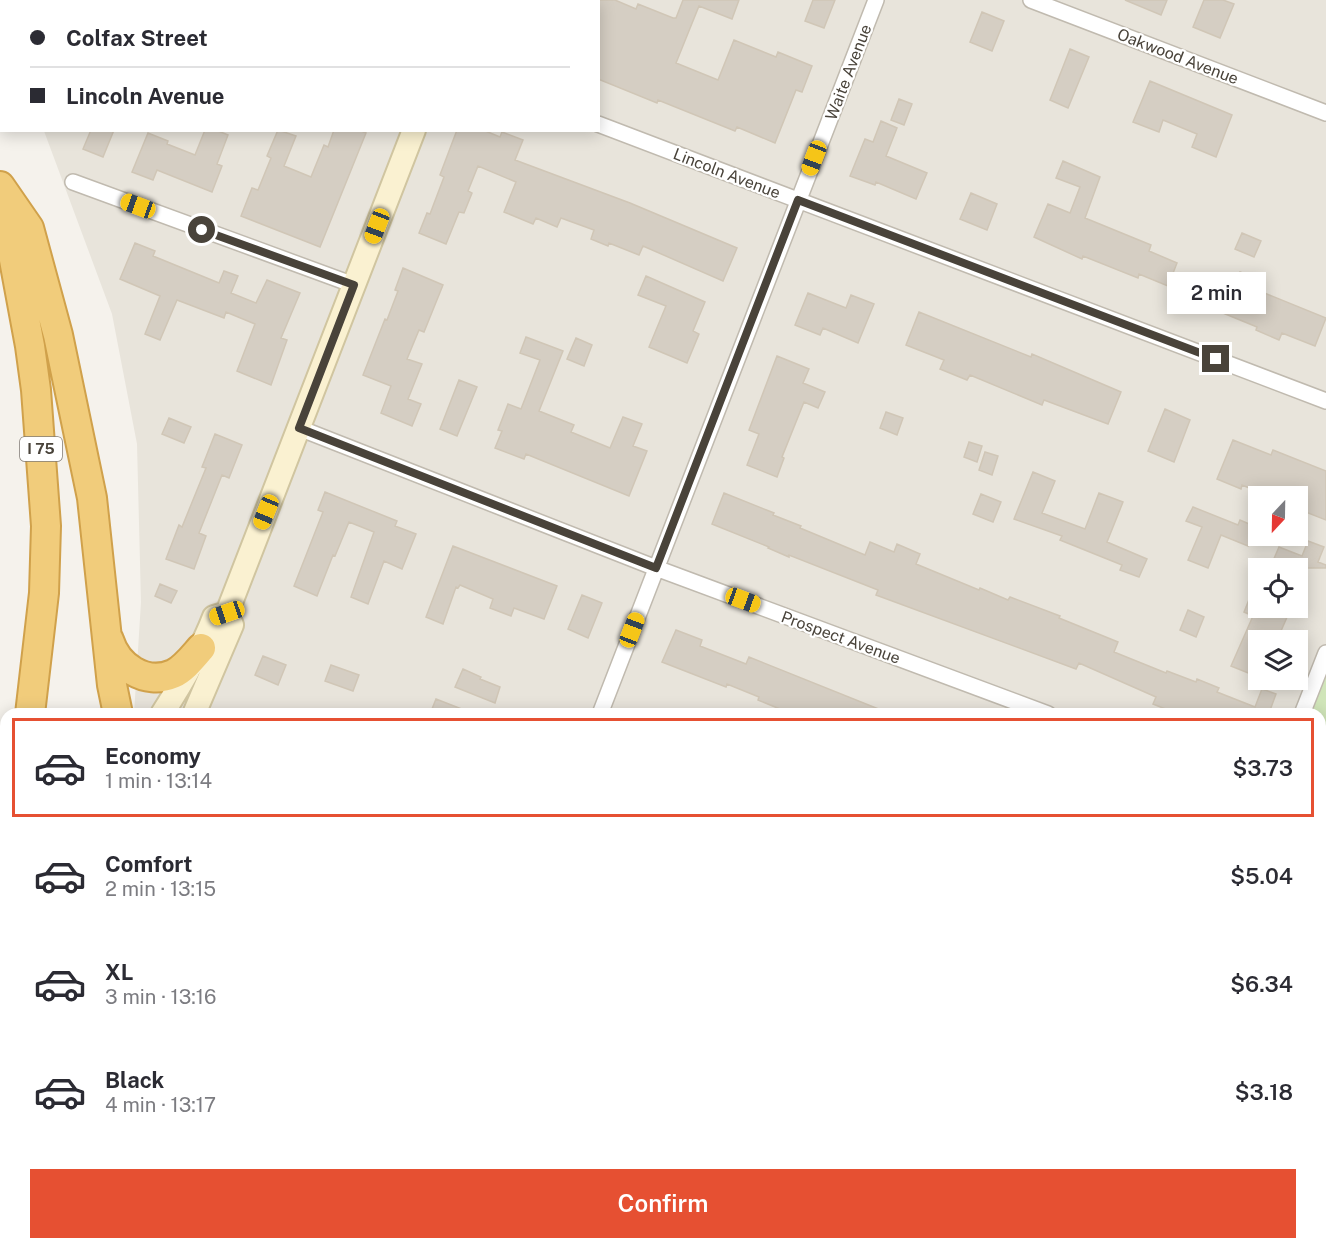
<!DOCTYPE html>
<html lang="en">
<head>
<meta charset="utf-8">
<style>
  :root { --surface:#fff; --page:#f2f2f3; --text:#2b2b33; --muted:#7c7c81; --line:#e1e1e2; --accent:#e65032 }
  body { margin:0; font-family:"Public Sans",sans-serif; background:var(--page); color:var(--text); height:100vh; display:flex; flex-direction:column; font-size:22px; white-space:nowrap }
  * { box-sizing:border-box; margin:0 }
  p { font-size:20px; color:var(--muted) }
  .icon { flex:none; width:33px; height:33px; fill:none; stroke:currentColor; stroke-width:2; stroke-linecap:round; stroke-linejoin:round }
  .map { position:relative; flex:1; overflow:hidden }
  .sheet { position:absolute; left:0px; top:708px; width:1326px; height:542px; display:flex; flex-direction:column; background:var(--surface); border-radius:18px 18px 0 0; box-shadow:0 3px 15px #0003 }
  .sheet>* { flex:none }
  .top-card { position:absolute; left:0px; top:0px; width:600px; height:132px; box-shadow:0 3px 15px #0003; display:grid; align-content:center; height:132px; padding:0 30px; background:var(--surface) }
  .needle { width:39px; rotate:202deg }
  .buttons { position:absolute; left:1248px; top:486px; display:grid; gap:12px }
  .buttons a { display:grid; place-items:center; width:60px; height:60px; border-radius:0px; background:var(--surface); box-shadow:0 3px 15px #0003; font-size:30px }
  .end { position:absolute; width:27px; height:27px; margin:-14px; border:8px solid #49433a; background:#fff; box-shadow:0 0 0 3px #fff }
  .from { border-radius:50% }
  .bubble { position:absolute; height:42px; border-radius:0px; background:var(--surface); box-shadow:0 3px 15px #0003; font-size:20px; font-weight:600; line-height:42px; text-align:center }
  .car { position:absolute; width:18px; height:36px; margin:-18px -9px; border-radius:8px; box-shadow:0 0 4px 2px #0007; background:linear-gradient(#f5c518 24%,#345 0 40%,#f5c518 0 76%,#345 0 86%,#f5c518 0) }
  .top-card b { display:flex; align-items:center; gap:21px; height:57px; font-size:22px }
  .top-card b+b { border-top:2px solid var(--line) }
  .top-card i { width:15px; height:15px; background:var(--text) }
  ul { padding:10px 0 0; list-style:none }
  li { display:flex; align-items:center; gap:18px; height:99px; margin:0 12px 9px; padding:0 18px; border:3px solid transparent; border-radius:0px }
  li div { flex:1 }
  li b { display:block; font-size:22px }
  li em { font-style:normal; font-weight:600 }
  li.active { border-color:var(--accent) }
  li>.icon { width:54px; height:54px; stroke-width:1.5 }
  .action { display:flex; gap:12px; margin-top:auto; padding:12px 30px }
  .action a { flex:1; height:69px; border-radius:0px; background:var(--accent); color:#fff; font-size:24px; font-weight:600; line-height:69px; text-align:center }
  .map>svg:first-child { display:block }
  .residential { fill:#e8e4db; fill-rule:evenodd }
  .education { fill:#ece7d8 }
  .green { fill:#d0e5b9 }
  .parking { fill:#e4e2e0 }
  .building { fill:#d5cec3; stroke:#d0c6b6; stroke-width:1.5 }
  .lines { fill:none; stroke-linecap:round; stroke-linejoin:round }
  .street-casing { stroke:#c0baaf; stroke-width:18 }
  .secondary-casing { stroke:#d0c5a0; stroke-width:26 }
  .primary-casing { stroke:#dabd75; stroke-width:27 }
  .highway-casing { stroke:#d0a14b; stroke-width:32 }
  .street { stroke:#fff; stroke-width:15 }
  .secondary { stroke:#faf1d1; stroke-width:22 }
  .primary { stroke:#f5e0a5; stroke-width:24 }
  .highway { stroke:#f1cc7b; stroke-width:28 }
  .route { stroke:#49433a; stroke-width:8 }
  .labels { text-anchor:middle; stroke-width:4.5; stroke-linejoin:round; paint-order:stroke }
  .shield { fill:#fff; stroke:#807b75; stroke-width:1.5 }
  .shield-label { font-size:15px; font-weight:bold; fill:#49433a }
  .street-label { font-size:16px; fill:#49433a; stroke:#fff }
</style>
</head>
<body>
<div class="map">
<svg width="1326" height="1249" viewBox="0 0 1326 1249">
  <rect width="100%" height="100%" fill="#f5f2ec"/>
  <!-- residential -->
  <path class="residential" d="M0 0H1326V1249H871L856 1244H1320V714H134L141 602 137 444 112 314 44 131 598 130V2H2L1 31ZM1258 496H1298V536H1258ZM1258 568H1298V608H1258ZM1258 640H1298V680H1258Z"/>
  <!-- education -->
  <path class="education" d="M425 1244H856L871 1249H423Z"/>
  <!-- green -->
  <path class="green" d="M1326 670V784L1320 782V714H1309Z"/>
  <!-- parking -->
  <path class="parking" d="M143 1244H219L217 1249H158Z"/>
  <!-- building -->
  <path class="building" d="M598 0H615L636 9 638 4 673 18H676L683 0H739L732 19 699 6 676 63 718 80 734 40 776 57 778 52 812 66 802 92 796 90 775 143 737 127 735 131 658 100 657 103 598 79Z
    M813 0H835L824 28 805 21Z
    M1125 0H1167L1161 15Z
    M1204 0H1223L1234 4 1220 38 1193 27Z
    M982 12 1004 21 992 51 970 42Z
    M1070 49 1089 57 1068 108 1050 100Z
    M1150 81 1232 115 1216 157 1192 147 1197 134 1163 120 1159 132 1133 122Z
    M899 99 912 104 904 125 891 120Z
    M881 121 897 128 886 156 927 173 916 199 876 182 875 185 850 176 865 139 873 142Z
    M91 130H114L103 157 83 149Z
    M205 130H216L228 135 217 164 222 166 212 192 157 170 153 180 132 172 148 133 168 141 167 144 195 155Z
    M278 130 296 136 284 166 311 177 324 145 328 147 334 130H359L366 133 320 247 241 216 252 188 258 190 271 158 267 156Z
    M457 130H483L500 137 502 132 523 140 515 160 630 203 737 248 723 281 643 246 639 255 609 243 608 246 591 239 594 230 561 218 557 227 536 218 533 224 504 212 516 182 478 166 468 191 472 193 464 213 459 212 446 244 419 233 427 213 430 214 444 177 440 175Z
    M1063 161 1100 177 1085 218 1151 245 1149 251 1177 263 1168 286 1139 274 1138 278 1083 256 1082 259 1034 237 1048 204 1070 213 1080 187 1056 178Z
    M971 193 997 204 987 230 960 219Z
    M1242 233 1261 241 1254 257 1235 249Z
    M135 243 155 251 153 256 219 283 224 271 238 276 231 293 256 303 267 280 300 293 281 338 287 340 271 385 237 371 255 324 226 312 224 318 177 300 160 340 145 334 160 296 120 279Z
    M403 268 443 285 424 332 419 330 407 359 422 364 408 399 421 404 412 426 381 413 391 386 363 375 385 319 387 320 398 291 395 290Z
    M1240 272 1261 280 1257 290 1326 318 1315 346 1282 333 1279 340 1256 330 1257 327 1223 313Z
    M646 276 705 302 693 331 699 334 687 363 649 347 666 306 638 295Z
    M808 293 846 308 851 295 874 304 858 343 823 328 820 335 795 325Z
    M919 312 1031 357 1032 354 1121 392 1108 424 1044 400 1042 405 970 375 967 380 940 369 944 360 906 345Z
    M526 337 563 351 539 411 574 425 571 432 610 448 623 417 642 424 633 446 647 451 629 496 526 454 524 459 495 448 502 431 498 430 508 404 521 409 540 360 520 353Z
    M576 338 592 345 584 366 567 359Z
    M777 356 809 369 803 383 825 392 818 408 804 402 782 457 784 458 777 477 747 465 759 434 749 430Z
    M459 380 477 387 457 436 440 429Z
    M1165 409 1190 420 1174 462 1148 451Z
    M886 412 903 418 897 435 880 428Z
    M169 418 191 427 184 443 162 434Z
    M215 434 242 445 229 478 222 475 199 533 206 536 194 569 166 559 179 525 182 527 206 468 202 467Z
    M1233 440 1271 455 1273 450 1326 471V520L1298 509V496H1269L1242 485 1241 489 1217 479Z
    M969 442 982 446 977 462 964 457Z
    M985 452 998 456 992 475 979 470Z
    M1033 472 1055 481 1042 513 1085 529 1099 493 1123 502 1107 542 1147 559 1139 577 1120 570 1122 565 1060 540 1062 536 1014 519Z
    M325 492 397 521 395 526 416 534 402 569 384 561 368 604 351 597 374 532 349 522 335 556 333 555 317 596 294 586 323 512 318 510Z
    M724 493 774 513 773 515 801 526 800 528 865 555 870 542 894 552 897 544 920 554 916 564 979 590 980 588 1008 600 1010 597 1060 616 1059 618 1118 642 1114 652 1166 673 1167 671 1196 682 1197 679 1219 688 1217 692 1255 707 1262 689 1276 694 1269 713 1270 714H1178L1153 704 1156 697 1079 663 1076 669 876 595 878 590 789 555V557L768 548 769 547 712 524Z
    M981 494 1001 502 993 522 973 514Z
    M1193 507 1238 525 1240 520 1256 527 1248 546 1221 535 1208 568 1188 560 1202 527 1186 521Z
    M1308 541 1324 547 1318 562 1326 565V568H1270L1279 547 1302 556Z
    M453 546 557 586 544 619 514 608 511 616 490 608 493 599 460 585 458 588 456 587 443 624 426 617Z
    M1258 577V608H1291L1277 640H1258V677L1231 666 1253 616 1244 612Z
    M160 584 177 591 171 603 155 596Z
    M582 595 602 603 588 638 568 629Z
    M1188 610 1204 617 1196 637 1180 630Z
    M676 630 702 640 700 646 746 664 749 657 891 714H792L758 700 759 697 727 684 726 687 662 662Z
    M263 656 286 665 278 685 255 675Z
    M331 665 359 675 353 691 325 681Z
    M463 669 481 677 480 679 500 687 495 703 455 687Z
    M436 699 472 713 471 714H430Z"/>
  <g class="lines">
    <!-- street casing -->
    <g class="street-casing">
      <path id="street" d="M274 0 278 2
        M1031 0 1326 113
        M598 124 1326 401
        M73 182 354 285
        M299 428 656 568 1048 714
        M600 714 876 0
        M1302 714 1326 653
        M1320 816 1326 819
        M1320 1236 1326 1239
        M389 1249 391 1244
        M1093 1249 1096 1244
        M1196 1249 1198 1244"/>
    </g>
    <!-- secondary casing -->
    <g class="secondary-casing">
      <path id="secondary" d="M464 2V0
        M162 714C182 683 201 651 214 617L227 613
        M194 714 232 625 227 613 414 130
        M0 1138 6 1122
        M0 1189 6 1179
        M24 1244 26 1249"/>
    </g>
    <!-- primary casing -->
    <g class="primary-casing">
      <path id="primary" d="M0 1245 3 1249"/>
    </g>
    <!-- highway casing -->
    <g class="highway-casing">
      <path id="highway" d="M0 186 29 228 58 335 92 498 112 685 118 714
        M2 195 30 346 36 390 46 526 44 593 30 714
        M109 640C117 666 145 686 173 674 184 669 193 657 201 648
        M0 858 6 835"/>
    </g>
    <!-- street -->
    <use href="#street" class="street"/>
    <!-- secondary -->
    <use href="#secondary" class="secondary"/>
    <!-- primary -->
    <use href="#primary" class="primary"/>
    <!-- highway -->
    <use href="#highway" class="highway"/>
  </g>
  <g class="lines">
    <!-- route -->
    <path class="route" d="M202 230 354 285 299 428 656 568 798 200 1216 359"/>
  </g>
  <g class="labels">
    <!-- shield labels -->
    <rect class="shield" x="20" y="437" width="42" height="24" rx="4.5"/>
    <g class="shield-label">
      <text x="41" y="454">I 75</text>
    </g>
    <!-- street labels -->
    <g class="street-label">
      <text transform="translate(1178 56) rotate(21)" y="6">Oakwood Avenue</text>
      <text transform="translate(848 72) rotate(-69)" y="6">Waite Avenue</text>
      <text transform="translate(727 173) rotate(21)" y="6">Lincoln Avenue</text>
      <text transform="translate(841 637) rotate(20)" y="6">Prospect Avenue</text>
    </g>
  </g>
</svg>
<div class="buttons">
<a><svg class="needle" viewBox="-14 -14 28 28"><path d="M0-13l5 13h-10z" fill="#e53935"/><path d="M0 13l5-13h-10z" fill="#7c7c81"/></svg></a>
<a><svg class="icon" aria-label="locate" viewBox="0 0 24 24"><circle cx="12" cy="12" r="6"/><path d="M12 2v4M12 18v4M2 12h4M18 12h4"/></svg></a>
<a><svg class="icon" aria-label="layers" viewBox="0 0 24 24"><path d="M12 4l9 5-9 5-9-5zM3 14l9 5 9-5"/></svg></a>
</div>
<i class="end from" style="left:202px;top:230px"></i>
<i class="end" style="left:1216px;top:359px"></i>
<div class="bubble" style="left:1167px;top:272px;width:99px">2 min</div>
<i class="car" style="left:814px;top:158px;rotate:201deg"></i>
<i class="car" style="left:138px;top:206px;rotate:290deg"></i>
<i class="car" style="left:377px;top:226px;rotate:201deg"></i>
<i class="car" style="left:266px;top:512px;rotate:202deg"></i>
<i class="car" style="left:743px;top:600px;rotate:110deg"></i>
<i class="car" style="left:227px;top:613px;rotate:251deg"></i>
<i class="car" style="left:632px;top:630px;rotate:21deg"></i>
<div class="top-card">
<b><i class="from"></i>Colfax Street</b>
<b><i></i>Lincoln Avenue</b>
</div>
<section class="sheet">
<ul>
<li class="active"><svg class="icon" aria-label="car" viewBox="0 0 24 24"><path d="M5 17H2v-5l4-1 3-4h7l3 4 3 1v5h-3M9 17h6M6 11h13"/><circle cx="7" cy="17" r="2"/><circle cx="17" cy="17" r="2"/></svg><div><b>Economy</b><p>1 min · 13:14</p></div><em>$3.73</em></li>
<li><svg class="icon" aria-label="car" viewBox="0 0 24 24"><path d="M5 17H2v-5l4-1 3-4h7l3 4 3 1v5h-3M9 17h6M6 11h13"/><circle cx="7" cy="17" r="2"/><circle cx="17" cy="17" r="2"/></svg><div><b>Comfort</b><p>2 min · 13:15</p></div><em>$5.04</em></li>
<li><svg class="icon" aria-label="car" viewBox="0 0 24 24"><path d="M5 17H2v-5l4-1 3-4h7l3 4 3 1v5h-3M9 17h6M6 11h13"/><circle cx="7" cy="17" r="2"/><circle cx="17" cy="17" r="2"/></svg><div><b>XL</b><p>3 min · 13:16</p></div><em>$6.34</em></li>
<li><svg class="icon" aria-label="car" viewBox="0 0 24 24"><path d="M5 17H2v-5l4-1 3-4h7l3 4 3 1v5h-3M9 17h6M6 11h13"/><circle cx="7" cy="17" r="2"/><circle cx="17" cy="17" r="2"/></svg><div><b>Black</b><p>4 min · 13:17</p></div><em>$3.18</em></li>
</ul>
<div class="action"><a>Confirm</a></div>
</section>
</div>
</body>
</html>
